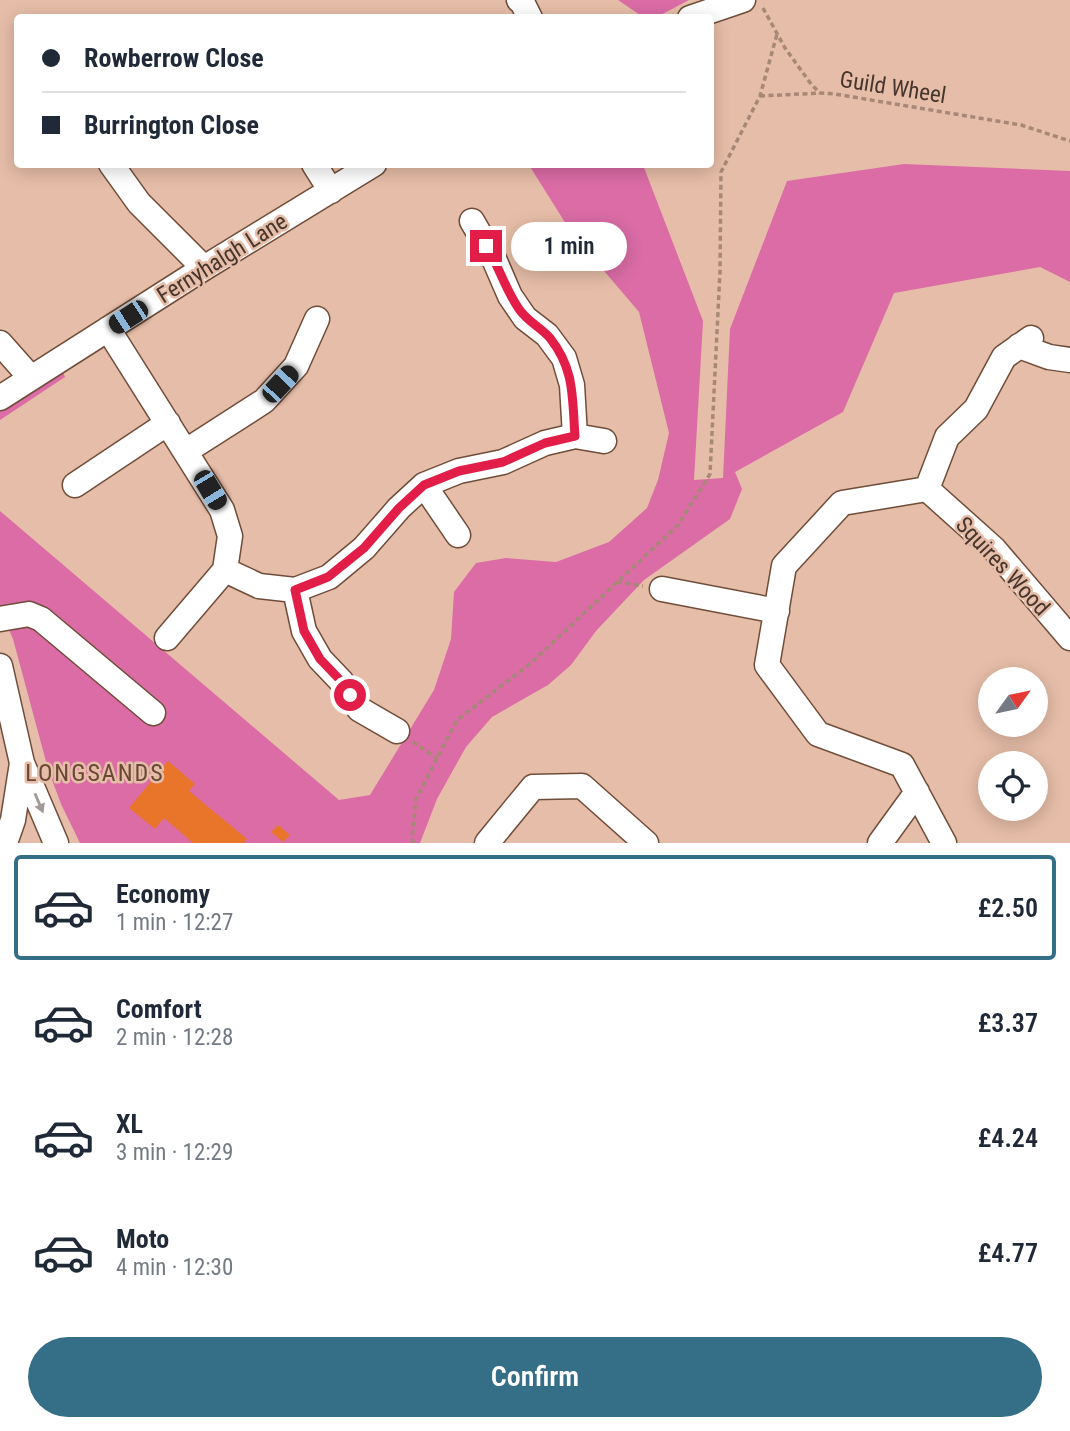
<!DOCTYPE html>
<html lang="en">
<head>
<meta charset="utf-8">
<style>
  :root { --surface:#fff; --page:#f6f6f7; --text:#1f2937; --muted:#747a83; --line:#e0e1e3; --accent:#356e87 }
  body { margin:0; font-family:"Roboto Condensed",sans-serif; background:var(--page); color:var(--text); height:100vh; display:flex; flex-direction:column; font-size:26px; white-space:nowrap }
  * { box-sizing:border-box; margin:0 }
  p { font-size:23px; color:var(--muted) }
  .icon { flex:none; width:38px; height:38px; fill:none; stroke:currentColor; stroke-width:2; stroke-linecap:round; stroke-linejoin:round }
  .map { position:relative; height:843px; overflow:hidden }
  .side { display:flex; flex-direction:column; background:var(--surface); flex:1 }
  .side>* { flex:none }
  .hud { position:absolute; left:14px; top:14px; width:700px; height:154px; border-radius:7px; box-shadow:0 4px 18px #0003; display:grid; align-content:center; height:154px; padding:0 28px; background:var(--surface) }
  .needle { width:46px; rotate:57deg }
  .controls { position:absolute; left:978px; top:667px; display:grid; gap:14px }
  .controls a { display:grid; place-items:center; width:70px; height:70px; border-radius:50%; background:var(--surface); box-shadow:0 4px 18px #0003; font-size:35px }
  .end { position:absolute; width:32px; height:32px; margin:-16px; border:9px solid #e11d48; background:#fff; box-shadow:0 0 0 4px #fff }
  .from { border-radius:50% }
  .bubble { position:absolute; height:49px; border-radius:24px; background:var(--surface); box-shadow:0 4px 18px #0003; font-size:23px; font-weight:600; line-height:49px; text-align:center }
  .car { position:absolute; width:21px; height:42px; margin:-21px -10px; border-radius:9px; box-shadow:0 0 5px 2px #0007; background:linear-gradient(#222 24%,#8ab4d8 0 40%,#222 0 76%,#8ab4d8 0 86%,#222 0) }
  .hud b { display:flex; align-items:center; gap:24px; height:66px; font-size:26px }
  .hud b+b { border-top:2px solid var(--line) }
  .hud i { width:18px; height:18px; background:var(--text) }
  ul { padding:12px 0 0; list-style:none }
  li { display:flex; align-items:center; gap:21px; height:105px; margin:0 14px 10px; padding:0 14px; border:4px solid transparent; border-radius:7px }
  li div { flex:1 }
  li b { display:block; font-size:26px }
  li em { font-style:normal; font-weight:600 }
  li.on { border-color:var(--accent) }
  li>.icon { width:63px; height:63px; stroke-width:1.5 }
  .primary-button { display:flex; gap:14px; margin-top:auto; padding:14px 28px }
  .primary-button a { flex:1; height:80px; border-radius:42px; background:var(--accent); color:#fff; font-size:28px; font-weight:600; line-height:80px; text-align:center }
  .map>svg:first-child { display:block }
  .green { fill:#db6ca6 }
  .building { fill:#e87529 }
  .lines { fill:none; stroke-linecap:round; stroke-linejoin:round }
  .minor-casing { stroke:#6f4d3a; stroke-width:27 }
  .path { stroke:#a78877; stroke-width:3.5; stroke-dasharray:5 3.5; stroke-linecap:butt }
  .minor { stroke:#fff; stroke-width:24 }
  .oneway { fill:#a29a96 }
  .route { stroke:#e11d48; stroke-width:9 }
  .labels { text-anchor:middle; stroke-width:5; stroke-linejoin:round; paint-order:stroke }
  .street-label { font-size:23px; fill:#46362d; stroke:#e6bda8 }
  .neighbourhood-label { font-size:24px; letter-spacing:2px; fill:#6a4835; stroke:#e6bda8 }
</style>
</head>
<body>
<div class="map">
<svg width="1070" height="843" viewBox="0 0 1070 843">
  <rect width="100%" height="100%" fill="#e6bda8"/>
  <!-- green -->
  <path class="green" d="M618 0H689L655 18 643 17Z
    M904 164 1070 171V282L1040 267 894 293 843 412 735 472 742 489 730 519 644 580 596 631 571 665 548 685 492 717 466 747 437 799 420 843H80L61 804 48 769 13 639 0 609V511L339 800 370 795 434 690 451 639 454 592 476 563 506 558 556 562 609 542 647 508 658 480 669 433 639 312 571 232 529 165H643L703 321 694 480 723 478 730 329 787 181Z
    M61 368 65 377 0 420V408Z"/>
  <!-- building -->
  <path class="building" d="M168 761 195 784 189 791 247 839 244 843H193L164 818 155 829 129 808Z
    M278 825 290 835 283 842 271 832Z"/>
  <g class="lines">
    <!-- minor casing -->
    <g class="minor-casing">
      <path id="minor" d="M519 0 522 2 530 18
        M690 18 743 0
        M111 164 139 203 204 268
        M314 164 331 191
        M108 329 222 510 230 536 225 570 167 638
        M0 343 31 378
        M1019 346 1049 357 1070 360
        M0 398 204 268 374 164
        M575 436 604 441
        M186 451 264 401 296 366 317 319
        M75 485 168 423
        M424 485 458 535
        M927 489 947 437 976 409 1004 357 1031 338
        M225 570 259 586 295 590 329 577 364 548 399 508 424 485 459 471 503 462 545 443 575 436 572 385 564 358 547 335 525 318 510 296 494 259 472 221
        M662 589 777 611
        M295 590 304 631 320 659 341 681 359 709 397 731
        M0 619 29 614 41 619 153 713
        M0 666 22 763 56 843
        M5 843 13 820 22 763
        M487 843 533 787 582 786 646 843
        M880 843 917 792
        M944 843 902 765 818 734 767 665 784 566 842 503 927 489 994 549 1070 638"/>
    </g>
    <!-- path -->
    <path class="path" d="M763 8 785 48 811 84 820 93 835 94 1021 125 1070 141
      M760 96 820 93
      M617 582 643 586
      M413 742 437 758
      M414 843 412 839 416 799 457 720 531 663 678 525 710 474 720 271 721 172 760 96 777 34"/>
    <!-- minor -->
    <use href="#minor" class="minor"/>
  </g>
  <!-- one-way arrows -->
  <defs><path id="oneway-solid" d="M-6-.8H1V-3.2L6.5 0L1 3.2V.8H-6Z" transform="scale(1.75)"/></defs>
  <use class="oneway" href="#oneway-solid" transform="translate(39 803) rotate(67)"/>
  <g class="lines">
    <!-- route -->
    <path class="route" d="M350 695 341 681 320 659 304 631 295 590 328 577 364 548 399 508 424 485 459 471 503 462 545 443 575 436C572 397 575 370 550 338 540 327 527 321 519 309 505 289 499 266 486 246"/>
  </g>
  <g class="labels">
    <!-- street labels -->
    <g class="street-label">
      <text transform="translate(893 87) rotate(9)" y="8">Guild Wheel</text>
      <text transform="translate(222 258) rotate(-32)" y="8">Fernyhalgh Lane</text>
      <text transform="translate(1003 566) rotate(47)" y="8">Squires Wood</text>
    </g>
    <!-- neighbourhood labels -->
    <g class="neighbourhood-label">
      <text x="95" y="781">LONGSANDS</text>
    </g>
  </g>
</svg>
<div class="controls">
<a><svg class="needle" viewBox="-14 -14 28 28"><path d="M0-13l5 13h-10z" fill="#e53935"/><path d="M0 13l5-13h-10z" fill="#747a83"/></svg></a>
<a><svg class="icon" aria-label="locate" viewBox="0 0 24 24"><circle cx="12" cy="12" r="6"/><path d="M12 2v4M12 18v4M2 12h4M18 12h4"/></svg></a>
</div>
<i class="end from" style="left:350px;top:695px"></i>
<i class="end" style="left:486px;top:246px"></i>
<div class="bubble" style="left:511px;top:222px;width:116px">1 min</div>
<i class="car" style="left:128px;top:317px;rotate:237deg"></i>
<i class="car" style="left:280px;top:384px;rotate:43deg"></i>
<i class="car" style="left:210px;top:490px;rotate:149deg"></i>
<div class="hud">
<b><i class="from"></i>Rowberrow Close</b>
<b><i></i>Burrington Close</b>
</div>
</div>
<section class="side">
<ul>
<li class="on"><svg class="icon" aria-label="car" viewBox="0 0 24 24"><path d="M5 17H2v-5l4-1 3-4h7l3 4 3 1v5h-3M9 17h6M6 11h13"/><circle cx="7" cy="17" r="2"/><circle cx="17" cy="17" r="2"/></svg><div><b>Economy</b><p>1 min · 12:27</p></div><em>£2.50</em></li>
<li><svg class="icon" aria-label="car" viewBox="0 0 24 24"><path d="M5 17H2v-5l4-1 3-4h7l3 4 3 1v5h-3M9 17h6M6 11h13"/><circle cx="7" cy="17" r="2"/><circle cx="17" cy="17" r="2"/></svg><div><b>Comfort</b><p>2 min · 12:28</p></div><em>£3.37</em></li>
<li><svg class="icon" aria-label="car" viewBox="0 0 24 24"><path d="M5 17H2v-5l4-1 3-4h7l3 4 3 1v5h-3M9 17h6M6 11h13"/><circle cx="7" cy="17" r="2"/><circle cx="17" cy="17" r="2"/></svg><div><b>XL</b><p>3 min · 12:29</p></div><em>£4.24</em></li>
<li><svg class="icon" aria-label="car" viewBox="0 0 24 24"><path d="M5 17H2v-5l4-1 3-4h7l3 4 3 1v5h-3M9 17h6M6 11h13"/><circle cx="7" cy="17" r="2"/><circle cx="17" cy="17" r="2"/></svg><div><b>Moto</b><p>4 min · 12:30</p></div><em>£4.77</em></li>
</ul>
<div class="primary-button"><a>Confirm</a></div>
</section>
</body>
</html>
